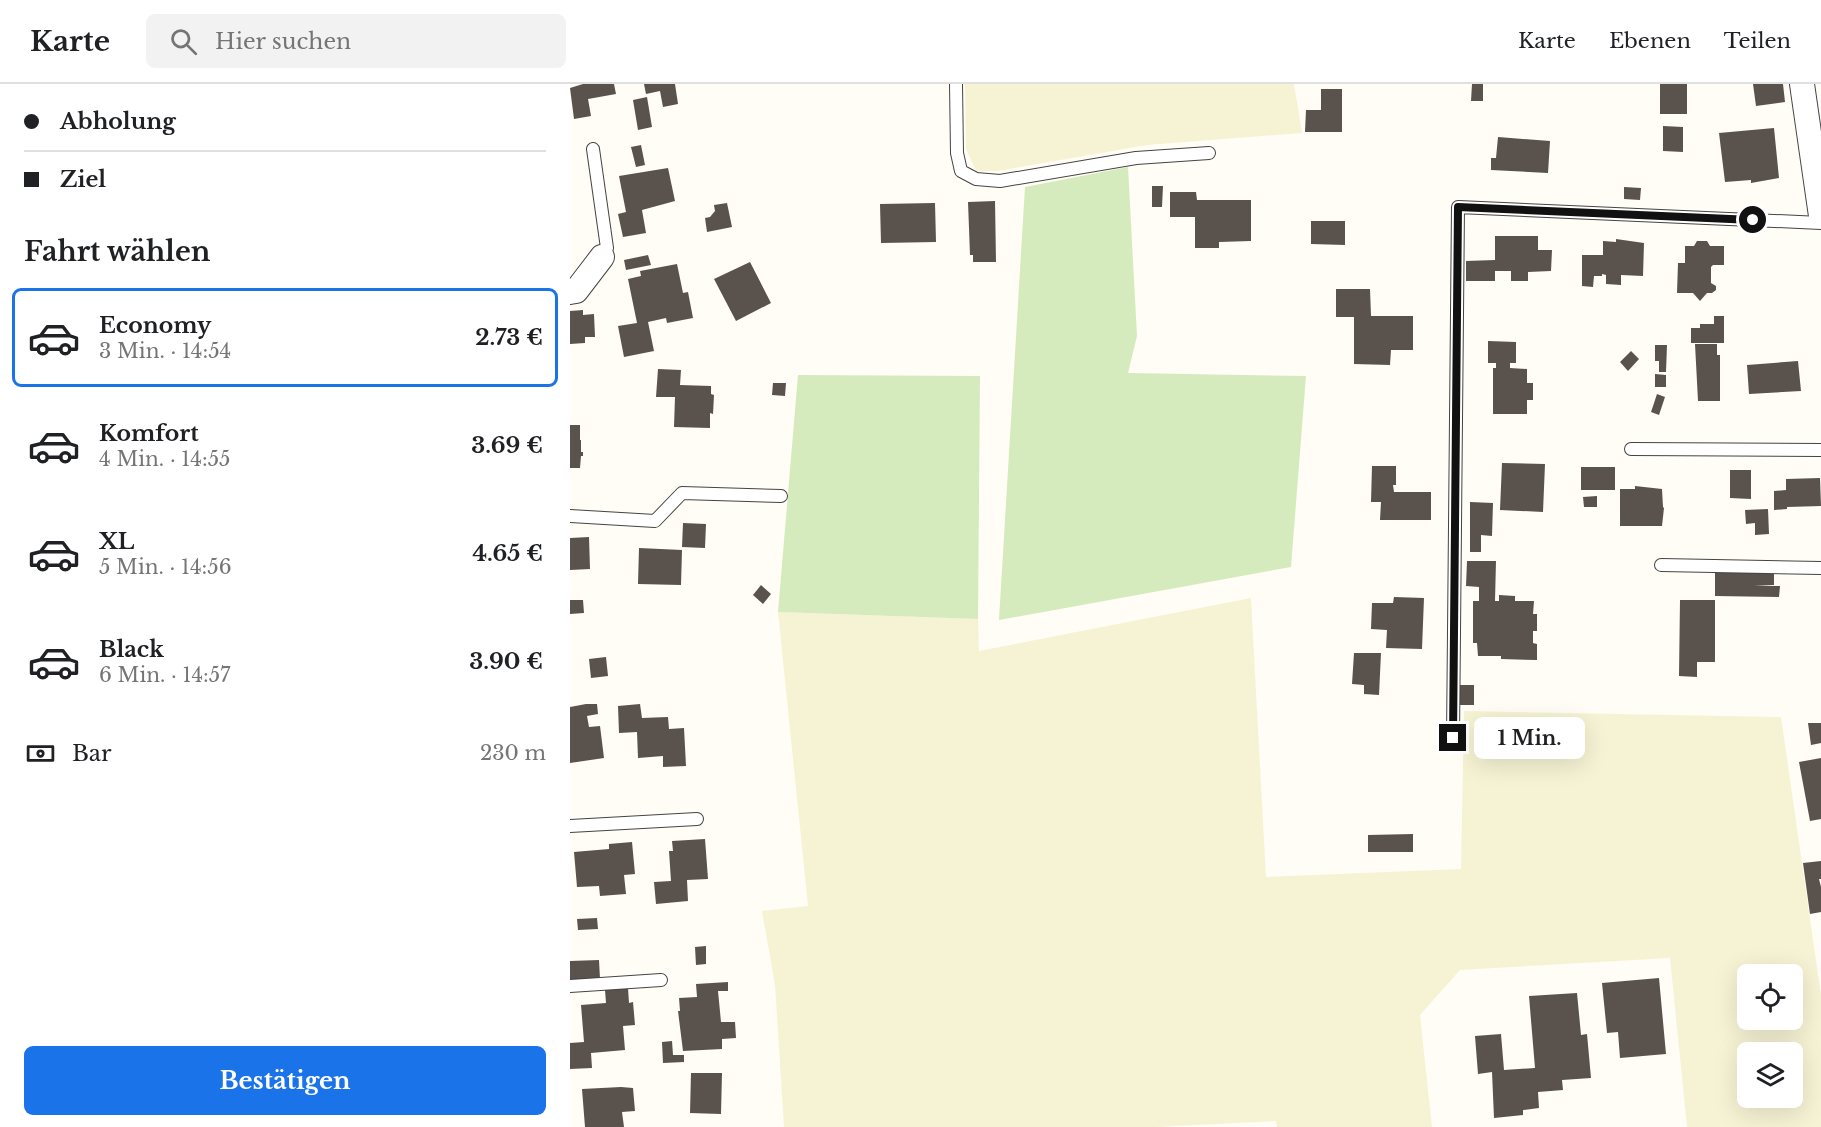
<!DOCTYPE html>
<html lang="de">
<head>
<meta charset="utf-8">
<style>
  :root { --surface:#fff; --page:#f2f2f2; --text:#202124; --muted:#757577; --line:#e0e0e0; --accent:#1a73e8 }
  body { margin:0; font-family:"Libre Baskerville",serif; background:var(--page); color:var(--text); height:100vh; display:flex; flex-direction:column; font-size:22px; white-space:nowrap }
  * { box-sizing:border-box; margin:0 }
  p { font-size:20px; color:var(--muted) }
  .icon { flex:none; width:33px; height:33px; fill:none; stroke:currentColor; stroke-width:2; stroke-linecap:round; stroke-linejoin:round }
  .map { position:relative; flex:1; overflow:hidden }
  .panel { display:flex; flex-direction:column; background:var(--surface); width:570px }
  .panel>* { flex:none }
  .hud { display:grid; align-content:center; height:132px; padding:0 24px; background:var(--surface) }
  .controls { position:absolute; left:1167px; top:880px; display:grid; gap:12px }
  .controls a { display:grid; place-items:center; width:66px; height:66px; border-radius:9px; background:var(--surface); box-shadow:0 6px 24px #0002; font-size:30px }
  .end { position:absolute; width:27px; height:27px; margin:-14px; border:8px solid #111; background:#fff; box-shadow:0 0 0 3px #fff }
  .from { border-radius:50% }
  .bubble { position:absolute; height:42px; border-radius:9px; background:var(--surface); box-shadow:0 6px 24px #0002; font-size:20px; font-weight:700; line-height:42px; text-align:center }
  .hud b { display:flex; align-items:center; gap:21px; height:57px; font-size:22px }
  .hud b+b { border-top:2px solid var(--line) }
  .hud i { width:15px; height:15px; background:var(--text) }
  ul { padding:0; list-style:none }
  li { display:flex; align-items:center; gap:18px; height:99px; margin:0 12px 9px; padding:0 12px; border:3px solid transparent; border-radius:9px }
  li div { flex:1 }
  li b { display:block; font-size:22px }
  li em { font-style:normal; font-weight:700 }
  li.current { border-color:var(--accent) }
  li>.icon { width:54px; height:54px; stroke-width:1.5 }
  h2 { padding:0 24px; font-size:27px; line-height:72px }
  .pay { display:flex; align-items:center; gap:15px; height:66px; padding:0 24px; font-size:22px }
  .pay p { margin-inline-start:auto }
  .primary-button { display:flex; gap:12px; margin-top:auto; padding:12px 24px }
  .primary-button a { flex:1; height:69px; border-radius:9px; background:var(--accent); color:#fff; font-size:24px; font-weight:700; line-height:69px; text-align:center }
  header { display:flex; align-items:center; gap:36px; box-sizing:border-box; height:84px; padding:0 30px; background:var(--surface); border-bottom:2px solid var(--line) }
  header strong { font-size:28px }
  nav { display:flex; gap:33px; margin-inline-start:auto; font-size:21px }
  .search { width:420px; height:54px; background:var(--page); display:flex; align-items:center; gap:15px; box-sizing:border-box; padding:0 21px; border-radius:9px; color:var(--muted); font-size:22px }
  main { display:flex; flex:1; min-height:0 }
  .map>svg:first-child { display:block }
  .farmland { fill:#f6f3d4; fill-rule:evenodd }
  .green { fill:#d5ebbd }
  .building { fill:#5a524d }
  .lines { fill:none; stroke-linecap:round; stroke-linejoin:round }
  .service-casing { stroke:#444; stroke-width:14 }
  .minor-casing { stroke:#444; stroke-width:26 }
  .service { stroke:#fff; stroke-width:12 }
  .minor { stroke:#fff; stroke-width:24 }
  .route { stroke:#111; stroke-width:8 }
</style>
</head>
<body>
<header>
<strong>Karte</strong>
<div class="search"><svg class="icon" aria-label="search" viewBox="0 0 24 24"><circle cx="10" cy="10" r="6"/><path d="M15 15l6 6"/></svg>Hier suchen</div>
<nav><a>Karte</a><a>Ebenen</a><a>Teilen</a></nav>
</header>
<main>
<section class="panel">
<div class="hud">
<b><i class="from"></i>Abholung</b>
<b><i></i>Ziel</b>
</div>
<h2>Fahrt wählen</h2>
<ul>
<li class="current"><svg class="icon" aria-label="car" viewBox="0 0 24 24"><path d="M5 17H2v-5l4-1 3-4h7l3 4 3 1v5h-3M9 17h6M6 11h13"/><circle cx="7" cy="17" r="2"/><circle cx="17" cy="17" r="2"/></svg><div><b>Economy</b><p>3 Min. · 14:54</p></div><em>2.73 €</em></li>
<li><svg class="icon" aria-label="car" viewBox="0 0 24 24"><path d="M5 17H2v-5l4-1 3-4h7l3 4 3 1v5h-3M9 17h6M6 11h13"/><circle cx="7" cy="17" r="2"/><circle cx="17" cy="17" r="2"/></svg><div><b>Komfort</b><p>4 Min. · 14:55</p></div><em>3.69 €</em></li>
<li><svg class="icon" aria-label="car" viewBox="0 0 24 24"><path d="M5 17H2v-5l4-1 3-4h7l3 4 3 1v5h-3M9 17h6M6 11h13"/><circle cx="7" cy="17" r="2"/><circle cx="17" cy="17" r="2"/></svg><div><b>XL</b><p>5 Min. · 14:56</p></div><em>4.65 €</em></li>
<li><svg class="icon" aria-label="car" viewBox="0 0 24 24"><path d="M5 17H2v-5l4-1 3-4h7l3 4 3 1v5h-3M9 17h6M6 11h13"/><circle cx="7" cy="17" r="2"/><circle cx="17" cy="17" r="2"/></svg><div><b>Black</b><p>6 Min. · 14:57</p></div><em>3.90 €</em></li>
</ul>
<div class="pay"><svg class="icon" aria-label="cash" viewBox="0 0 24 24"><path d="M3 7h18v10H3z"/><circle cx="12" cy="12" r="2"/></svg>Bar<p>230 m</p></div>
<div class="primary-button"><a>Bestätigen</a></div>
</section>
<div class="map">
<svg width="1251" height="1043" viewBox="0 0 1251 1043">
  <rect width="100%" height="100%" fill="#fffdf5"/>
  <!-- farmland -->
  <path class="farmland" d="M395 0H724L732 49 577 61 428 87H406L396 65Z
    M681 514 696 793 891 785 894 627 1211 633 1251 911V1043H1117L1100 874 890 886 850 931 862 1043H707L706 1037 586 1043H214L205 901 192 827 238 822 208 528 408 535 409 567ZM1178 891H1222V936H1178ZM1178 969H1222V1014H1178Z"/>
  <!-- green -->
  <path class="green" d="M558 83 567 252 558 289 736 292 721 483 429 536 455 103Z
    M228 291 410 292 408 535 208 528Z"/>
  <!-- building -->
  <path class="building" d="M13 0H44L46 10 18 15 21 32 4 35 0 4Z
    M74 0H105L108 20 93 23 90 7 76 10Z
    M902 0H913V17H901Z
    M1090 0H1117V30H1090Z
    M1183 0H1213L1215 18 1186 22Z
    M751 5H772V48H735L736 26H751Z
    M77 13 82 43 68 46 63 16Z
    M1093 42 1113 43V68L1093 67Z
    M1204 44 1209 94 1181 99V96L1155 98 1149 49Z
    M928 53 980 57 978 89 921 86V74H926Z
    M71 61 75 81 66 83 61 63Z
    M98 84 105 117 72 126 76 149 53 153 48 130 56 128 49 92Z
    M582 102H593L592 123H582Z
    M1054 103 1071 104 1070 116 1054 115Z
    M600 108H626L627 116H681V157L649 158V164H625V133H600Z
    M425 117 426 178H403V171H400L398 118Z
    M157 119 162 143 137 148 135 134 140 133 145 127 144 121Z
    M365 119 366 158 311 159 310 120Z
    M741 137H775V161L741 160Z
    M925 152H968V166H982L981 187 958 188V197H941V187H925V197H896V177L925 176Z
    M1046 155 1074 159 1073 192 1051 191V201L1036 200V191L1032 190V192H1024L1023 203 1012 202V171H1033V157L1046 158Z
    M1127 157H1137L1140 162H1154V181H1143L1141 183V199L1146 202V206L1142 209H1137L1130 217 1123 209H1107L1108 179H1115V162H1124Z
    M78 171 81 181 56 186 54 176Z
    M180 178 201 219 166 237 144 195Z
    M107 180 113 209 118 208 123 234 97 239 96 234 78 238 84 267 54 273 48 242 67 239 58 195 71 192 70 187Z
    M766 205H800L801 232H843V266H821L820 281 784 280V233H766Z
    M13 226V231L24 230 25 253H15V259L0 260V227Z
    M1144 232H1154V259H1121V244H1130V240H1144Z
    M918 257 946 258V279H940V284L957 285V299H963V316H957V330H923V284H926V279H918Z
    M1125 260H1147V271H1150V317H1128Z
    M1085 261H1097L1096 288H1089V277H1085Z
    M1061 267 1069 275 1058 287 1050 278Z
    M1228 277 1231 307 1179 310 1177 281Z
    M88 285 111 286 110 301 141 302V310L144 311 143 330 140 329V344L104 343 105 313H86Z
    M1085 290 1096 291V303H1085Z
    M203 299H216L215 312 202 311Z
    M1087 310 1095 313 1089 331 1081 328Z
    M0 341H10V356H11V368H13V372H11L10 384H0Z
    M932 379 975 380 973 428 930 426Z
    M802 382H826V401H823L824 408H861V436H810L811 418H801Z
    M1011 383H1045V406H1011Z
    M1160 386H1181V415L1160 414Z
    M1250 394 1251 422 1217 423V425L1204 426V407L1216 406V395Z
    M1065 402 1092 405 1093 423 1094 424 1092 442H1050V405H1065Z
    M1027 412V423H1014L1013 413Z
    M900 418 923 419 922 452 911 451V468H900Z
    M1198 425 1199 450 1185 451V439L1176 440 1175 426Z
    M113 439 136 440 135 464 112 463Z
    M19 453 20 485 0 486V454Z
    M69 464 112 466 111 501 68 500Z
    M897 477H926L925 517H929V511L945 512V517H964L963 530H967V547H963V559L967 560V576L931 575V572H908L907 559H903V517H909V503L896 502Z
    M1145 488 1204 489V501L1184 502H1210L1209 513 1145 512Z
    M191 501 201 510 193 520 183 511Z
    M824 513 854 514 852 565 816 564 817 546 801 545 802 519H823Z
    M0 516H13L14 529 0 530Z
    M1110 516H1145V578H1127V593L1109 592Z
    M784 569H811L809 611 794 610V601L782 600Z
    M36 573 38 592 21 594 19 575Z
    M889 601H904V621H890Z
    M16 620H27L28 630 17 632 19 643 30 642 34 674 0 679V623Z
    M70 620 72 634 98 633 99 645 114 644 116 682 93 683V672L68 674 67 648 49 649 48 622Z
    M1238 639H1251V659L1241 661Z
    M1251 674V735L1240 737 1229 678Z
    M843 750V768H798V751Z
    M135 755 138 795 117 796 118 817 86 820 84 798 101 797 99 767H103L102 757Z
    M62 758 65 790 54 791 56 810 30 812 29 802 7 803 4 768 39 765V760Z
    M1251 777V795H1249L1251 803V828L1240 830 1233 779Z
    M27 834 28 845 8 846 7 835Z
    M136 862V880L126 881 125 863Z
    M29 876 30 895 0 896V877Z
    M1089 894 1096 970 1050 974 1048 948 1037 949 1032 899Z
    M158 898V907H148L151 938H165L166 954 152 955V965L113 967 108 927H110L109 914 127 913 126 900Z
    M58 904 59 919 63 918 65 941 53 942 55 966 21 969 22 984 0 985V959L14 958 11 921 36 919 35 906Z
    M1007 909 1011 951 1017 950 1021 994 992 996 993 1006 968 1008 969 1024 953 1026V1031L924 1034 922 988 908 990 905 952 931 950 934 986 965 984 959 912Z
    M102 957 103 971H114V978L93 979 92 958Z
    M121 989H152L151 1030 120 1029Z
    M51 1003 63 1004 65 1027 52 1028 54 1043H15L12 1005Z"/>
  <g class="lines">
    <!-- service casing -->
    <g class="service-casing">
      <path id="service" d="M386 0 387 69 391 87 406 95 430 97 566 74 639 69
        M23 65 37 164 32 173
        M1061 365 1251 366
        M0 432 85 437 112 409 211 412
        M1091 481 1251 484
        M883 654 888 123 1251 139
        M0 742 127 735
        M0 902 91 896"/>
    </g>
    <!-- minor casing -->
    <g class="minor-casing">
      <path id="minor" d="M1232 0 1251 132
        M0 208 6 207 32 173"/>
    </g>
    <!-- service -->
    <use href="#service" class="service"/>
    <!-- minor -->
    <use href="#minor" class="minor"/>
  </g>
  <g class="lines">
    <!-- route -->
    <path class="route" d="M883 654 888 123 1183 136"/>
  </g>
</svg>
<div class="controls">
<a><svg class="icon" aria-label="locate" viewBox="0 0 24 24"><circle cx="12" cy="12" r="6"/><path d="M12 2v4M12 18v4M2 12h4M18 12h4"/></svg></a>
<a><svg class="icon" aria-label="layers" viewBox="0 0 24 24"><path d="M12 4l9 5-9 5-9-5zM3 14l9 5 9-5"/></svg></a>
</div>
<i class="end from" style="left:1183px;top:136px"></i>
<i class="end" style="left:883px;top:654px"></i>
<div class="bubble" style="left:904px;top:633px;width:111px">1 Min.</div>
</div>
</main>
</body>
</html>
